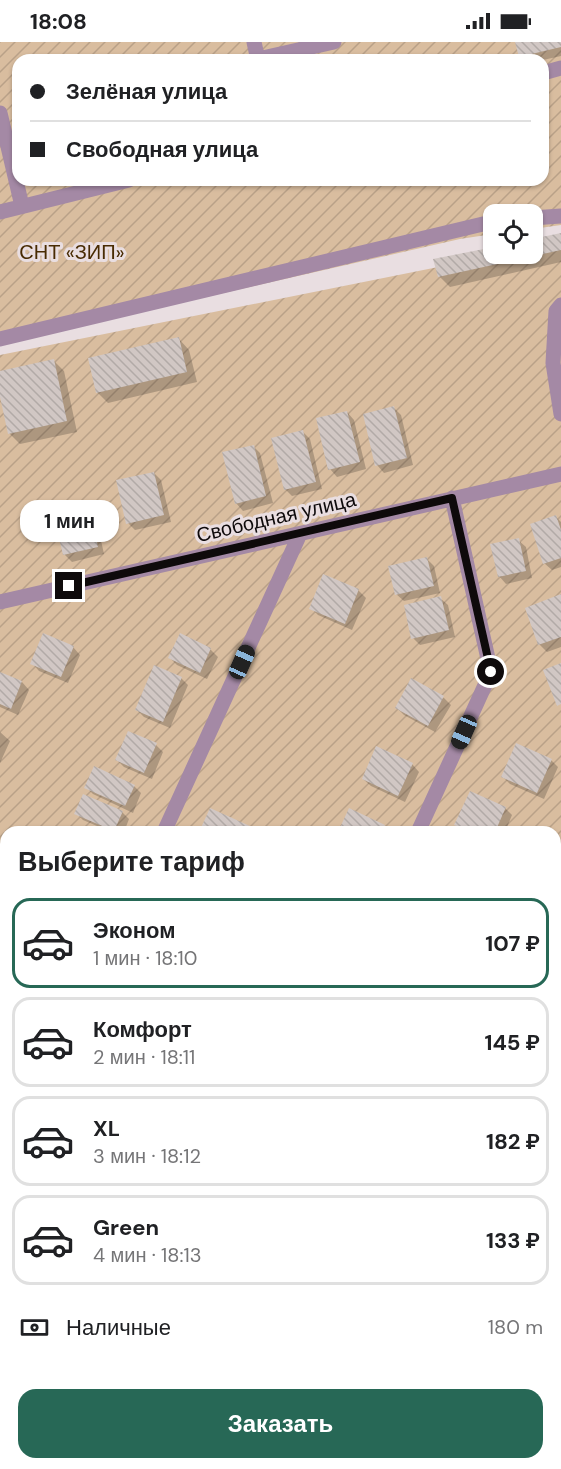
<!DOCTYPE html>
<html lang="ru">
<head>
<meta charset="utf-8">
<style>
  :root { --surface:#fff; --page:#f6f6f6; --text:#202124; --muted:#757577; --line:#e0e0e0; --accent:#276856 }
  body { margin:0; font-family:"DM Sans",sans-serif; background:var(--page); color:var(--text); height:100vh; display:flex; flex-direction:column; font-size:22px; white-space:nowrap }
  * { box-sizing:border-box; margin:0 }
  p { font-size:20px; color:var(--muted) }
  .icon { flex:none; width:33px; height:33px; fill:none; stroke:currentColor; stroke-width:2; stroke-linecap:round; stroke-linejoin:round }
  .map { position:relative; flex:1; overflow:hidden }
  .sheet { position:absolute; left:0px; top:784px; width:561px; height:644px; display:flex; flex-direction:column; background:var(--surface); border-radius:18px 18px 0 0; box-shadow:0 2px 4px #0004 }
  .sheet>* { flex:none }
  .banner { position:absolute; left:12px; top:12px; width:537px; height:132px; border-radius:18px; box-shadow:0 2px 4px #0004; display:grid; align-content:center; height:132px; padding:0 18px; background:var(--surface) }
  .tools { position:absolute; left:483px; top:162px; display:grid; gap:12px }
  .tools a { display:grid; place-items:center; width:60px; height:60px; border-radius:12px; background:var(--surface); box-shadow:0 2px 4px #0004; font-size:30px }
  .end { position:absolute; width:27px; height:27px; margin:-14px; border:8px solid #0e0a0b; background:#fff; box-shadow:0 0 0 3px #fff }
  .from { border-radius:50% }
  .bubble { position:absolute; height:42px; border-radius:18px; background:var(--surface); box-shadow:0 2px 4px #0004; font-size:20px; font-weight:700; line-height:42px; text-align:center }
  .car { position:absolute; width:18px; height:36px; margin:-18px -9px; border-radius:8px; box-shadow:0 0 4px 2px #0007; background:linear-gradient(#222 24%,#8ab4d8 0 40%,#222 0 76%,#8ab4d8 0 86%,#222 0) }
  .banner b { display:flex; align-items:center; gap:21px; height:57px; font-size:22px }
  .banner b+b { border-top:2px solid var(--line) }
  .banner i { width:15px; height:15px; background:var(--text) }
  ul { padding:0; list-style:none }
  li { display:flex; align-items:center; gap:18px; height:90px; margin:0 12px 9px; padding:0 6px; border:3px solid var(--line); border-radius:18px }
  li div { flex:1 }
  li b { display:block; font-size:22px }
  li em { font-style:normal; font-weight:700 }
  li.on { border-color:var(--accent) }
  li>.icon { width:54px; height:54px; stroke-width:1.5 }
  h2 { padding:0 18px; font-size:27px; line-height:72px }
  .pay { display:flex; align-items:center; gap:15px; height:66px; padding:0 18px; font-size:22px }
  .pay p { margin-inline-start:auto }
  .cta { display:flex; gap:12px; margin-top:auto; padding:12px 18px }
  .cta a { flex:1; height:69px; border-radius:18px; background:var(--accent); color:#fff; font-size:24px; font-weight:700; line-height:69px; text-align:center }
  .status { display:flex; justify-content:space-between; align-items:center; height:42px; padding:0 30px; background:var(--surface); direction:ltr }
  .status svg { height:16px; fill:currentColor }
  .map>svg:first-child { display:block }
  .garden { fill:url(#garden-furrows); fill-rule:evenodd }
  .shadow { fill:#0003 }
  .building { fill:url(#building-back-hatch) }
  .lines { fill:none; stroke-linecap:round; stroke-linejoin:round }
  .minor { stroke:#a489a5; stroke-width:15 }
  .route { stroke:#0e0a0b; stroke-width:8 }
  .labels { text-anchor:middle; stroke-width:6; stroke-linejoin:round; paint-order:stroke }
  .park-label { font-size:20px; fill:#482b03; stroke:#e9dee1 }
  .street-label { font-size:20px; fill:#0e0a0b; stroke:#e9dee1 }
</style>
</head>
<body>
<div class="status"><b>18:08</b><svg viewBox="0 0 49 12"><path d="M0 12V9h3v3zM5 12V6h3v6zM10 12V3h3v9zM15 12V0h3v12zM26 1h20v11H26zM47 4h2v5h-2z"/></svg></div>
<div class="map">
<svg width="561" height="1427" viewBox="0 0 561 1427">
  <defs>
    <pattern id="garden-furrows" width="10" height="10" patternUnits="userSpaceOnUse" patternTransform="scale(1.5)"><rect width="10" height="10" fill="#d9bd9f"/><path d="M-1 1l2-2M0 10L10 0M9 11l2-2" fill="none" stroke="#b9a188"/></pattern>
    <pattern id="building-back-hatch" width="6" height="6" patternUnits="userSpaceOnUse" patternTransform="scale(1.5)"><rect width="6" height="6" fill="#d1c7c4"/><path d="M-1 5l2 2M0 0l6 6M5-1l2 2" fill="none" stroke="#b2aaa7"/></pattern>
  </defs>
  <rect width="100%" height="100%" fill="#e9dee1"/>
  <!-- garden -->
  <path class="garden" d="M0 0H561V183L533 187 532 172H494L493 192 460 197 0 302ZM18 18H543V138H18Z
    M561 200V1427H0V313L503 212H532ZM6 790H555V1422H6Z"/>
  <!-- shadow -->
  <path class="shadow" d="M516 0H561V14L543 18H523L520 15Z
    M561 192V220L450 245 439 234 494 212H532Z
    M179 297 189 308 197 340 108 361 97 350Z
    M54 319 64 329 77 390 20 402 9 391 0 348V330Z
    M394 366 401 373 413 423 384 431 377 423Z
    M347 370 354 378 366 427 337 435 330 427Z
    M303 390 310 397 322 447 292 454 285 447Z
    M253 404 260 411 273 461 243 469 236 461Z
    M154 431 161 438 171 480 135 488 128 481Z
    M88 468 96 476 104 512 72 520 64 512Z
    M556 475 561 480V525L552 528 544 521Z
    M518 498 526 505 532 536 506 542 499 534Z
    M427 517 434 524 440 551 404 559 396 552Z
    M358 548 366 556 352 588 318 573 311 566Z
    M561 554V605L547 610 540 603 526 567Z
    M440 556 448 563 455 595 420 603 413 596Z
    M181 593 211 608 218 615 207 637 177 623 170 616Z
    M73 605 80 613 68 641 39 629 32 621Z
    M0 631 22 640 29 648 18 673 0 665Z
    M181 636 188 643 170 686 144 675 137 668Z
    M412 638 444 656 451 663 435 690 404 673 397 666Z
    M0 690 10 699 0 721Z
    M156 703 163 710 152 737 124 725 117 718Z
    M551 718 558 725 544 757 510 742 503 735Z
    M412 722 419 730 405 760 371 744 363 737Z
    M134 744 141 751 133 771 93 752 86 745Z
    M505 766 512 773 505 790H465L456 783Z
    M211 768 260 790H201Z
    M350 768 384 784 390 790H339Z
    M122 770 129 777 124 790H111L83 778 76 771Z
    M561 853V887L555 881V864Z
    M555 885 561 887V919L555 916Z
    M555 927 561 932V943L555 957Z
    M0 1008 6 1011V1047L4 1052 0 1050Z
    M555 1281 561 1284V1304L557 1314 555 1313Z
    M58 1422H101L106 1427H56Z
    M308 1422H349L347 1427H314Z"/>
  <!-- building -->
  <path class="building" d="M515 0H561V5L519 15Z
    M561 191V208L438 235 433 217 494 205V212H532V197Z
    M179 295 187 330 96 351 88 316Z
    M54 317 67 379 8 392 0 355V329Z
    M394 364 407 416 375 424 363 372Z
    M347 369 360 420 328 428 316 376Z
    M303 388 316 440 284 448 271 396Z
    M254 403 266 454 235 462 222 410Z
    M154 430 164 473 126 482 116 438Z
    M89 467 98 505 63 513 54 475Z
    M556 473 561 488V516L543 522 530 482Z
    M519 496 526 529 498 535 490 502Z
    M427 515 434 544 395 553 388 524Z
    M323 532 359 547 345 582 309 567Z
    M561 552V595L538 603 525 566Z
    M441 554 449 588 411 597 404 563Z
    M43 591 74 604 61 635 30 622Z
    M180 591 211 606 200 631 168 616Z
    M561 621V662L557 664 543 628Z
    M154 623 182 635 163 680 135 668Z
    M0 630 22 639 11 667 0 662Z
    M411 636 444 654 428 684 395 666Z
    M128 689 157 701 144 731 115 718Z
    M516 701 552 717 537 751 501 735Z
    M376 704 413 721 398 754 362 737Z
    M94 724 135 743 125 764 84 746Z
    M470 749 506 765 495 790H471L454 783Z
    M83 752 123 769 114 789 74 772Z
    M210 766 263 790H199Z
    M349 766 385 783 381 790H338Z
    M559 851H561V882L555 879V860Z
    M555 883 561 886V916L555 913Z
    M0 1006 6 1009V1024L0 1037Z
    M555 1151 561 1153V1195L555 1192Z
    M555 1214 561 1217V1258L555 1255Z
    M0 1246 6 1249V1291L0 1289Z
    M555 1279 560 1282 555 1294Z
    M57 1422H100L98 1427H54Z
    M162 1422H205L203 1427H160Z
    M310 1422H339L337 1427H322Z
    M440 1422H469L481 1427H437Z"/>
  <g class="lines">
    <!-- minor -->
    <path class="minor" d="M254 0 258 18
      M258 17 334 0
      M543 31 561 26
      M0 71 22 164
      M0 170 129 138
      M532 176 561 174
      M561 263 556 269 553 321 561 372
      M0 297 483 182 494 181
      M0 560 561 432
      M164 790 300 492
      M418 790 491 630 452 456
      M555 1047 561 1033
      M0 1150 6 1136
      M128 1427 131 1422
      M382 1427 384 1422"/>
  </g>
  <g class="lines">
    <!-- route -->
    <path class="route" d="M69 544 452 456 491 630"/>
  </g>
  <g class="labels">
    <!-- park labels -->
    <g class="park-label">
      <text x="72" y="217">СНТ «ЗИП»</text>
    </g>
    <!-- street labels -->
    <g class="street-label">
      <text transform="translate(276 475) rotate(-13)" y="7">Свободная улица</text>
    </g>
  </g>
</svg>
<div class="tools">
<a><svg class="icon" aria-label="locate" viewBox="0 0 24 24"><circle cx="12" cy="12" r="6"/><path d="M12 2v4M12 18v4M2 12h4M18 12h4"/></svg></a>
</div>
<i class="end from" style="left:491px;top:630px"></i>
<i class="end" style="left:69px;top:544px"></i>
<div class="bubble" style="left:20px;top:458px;width:99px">1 мин</div>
<i class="car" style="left:242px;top:620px;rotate:24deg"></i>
<i class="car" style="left:464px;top:690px;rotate:204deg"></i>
<div class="banner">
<b><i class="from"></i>Зелёная улица</b>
<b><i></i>Свободная улица</b>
</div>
<section class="sheet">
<h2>Выберите тариф</h2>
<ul>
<li class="on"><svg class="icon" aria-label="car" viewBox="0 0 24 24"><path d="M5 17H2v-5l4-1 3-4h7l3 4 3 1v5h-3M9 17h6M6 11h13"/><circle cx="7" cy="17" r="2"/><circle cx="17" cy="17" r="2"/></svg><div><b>Эконом</b><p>1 мин · 18:10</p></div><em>107 ₽</em></li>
<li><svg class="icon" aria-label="car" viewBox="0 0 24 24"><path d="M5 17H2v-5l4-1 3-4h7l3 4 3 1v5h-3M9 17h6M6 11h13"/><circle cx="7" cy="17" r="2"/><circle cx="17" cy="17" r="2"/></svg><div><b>Комфорт</b><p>2 мин · 18:11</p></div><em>145 ₽</em></li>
<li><svg class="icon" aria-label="car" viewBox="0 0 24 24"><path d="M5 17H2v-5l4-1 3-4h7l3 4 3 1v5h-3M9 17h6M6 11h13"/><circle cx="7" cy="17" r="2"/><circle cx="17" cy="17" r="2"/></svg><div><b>XL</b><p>3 мин · 18:12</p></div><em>182 ₽</em></li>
<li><svg class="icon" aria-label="car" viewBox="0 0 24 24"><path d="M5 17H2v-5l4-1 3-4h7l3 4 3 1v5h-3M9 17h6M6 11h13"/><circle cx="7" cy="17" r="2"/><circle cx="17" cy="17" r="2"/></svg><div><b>Green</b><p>4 мин · 18:13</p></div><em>133 ₽</em></li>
</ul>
<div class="pay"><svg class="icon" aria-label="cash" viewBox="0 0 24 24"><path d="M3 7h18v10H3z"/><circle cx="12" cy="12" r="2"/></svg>Наличные<p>180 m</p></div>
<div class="cta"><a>Заказать</a></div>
</section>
</div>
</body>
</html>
